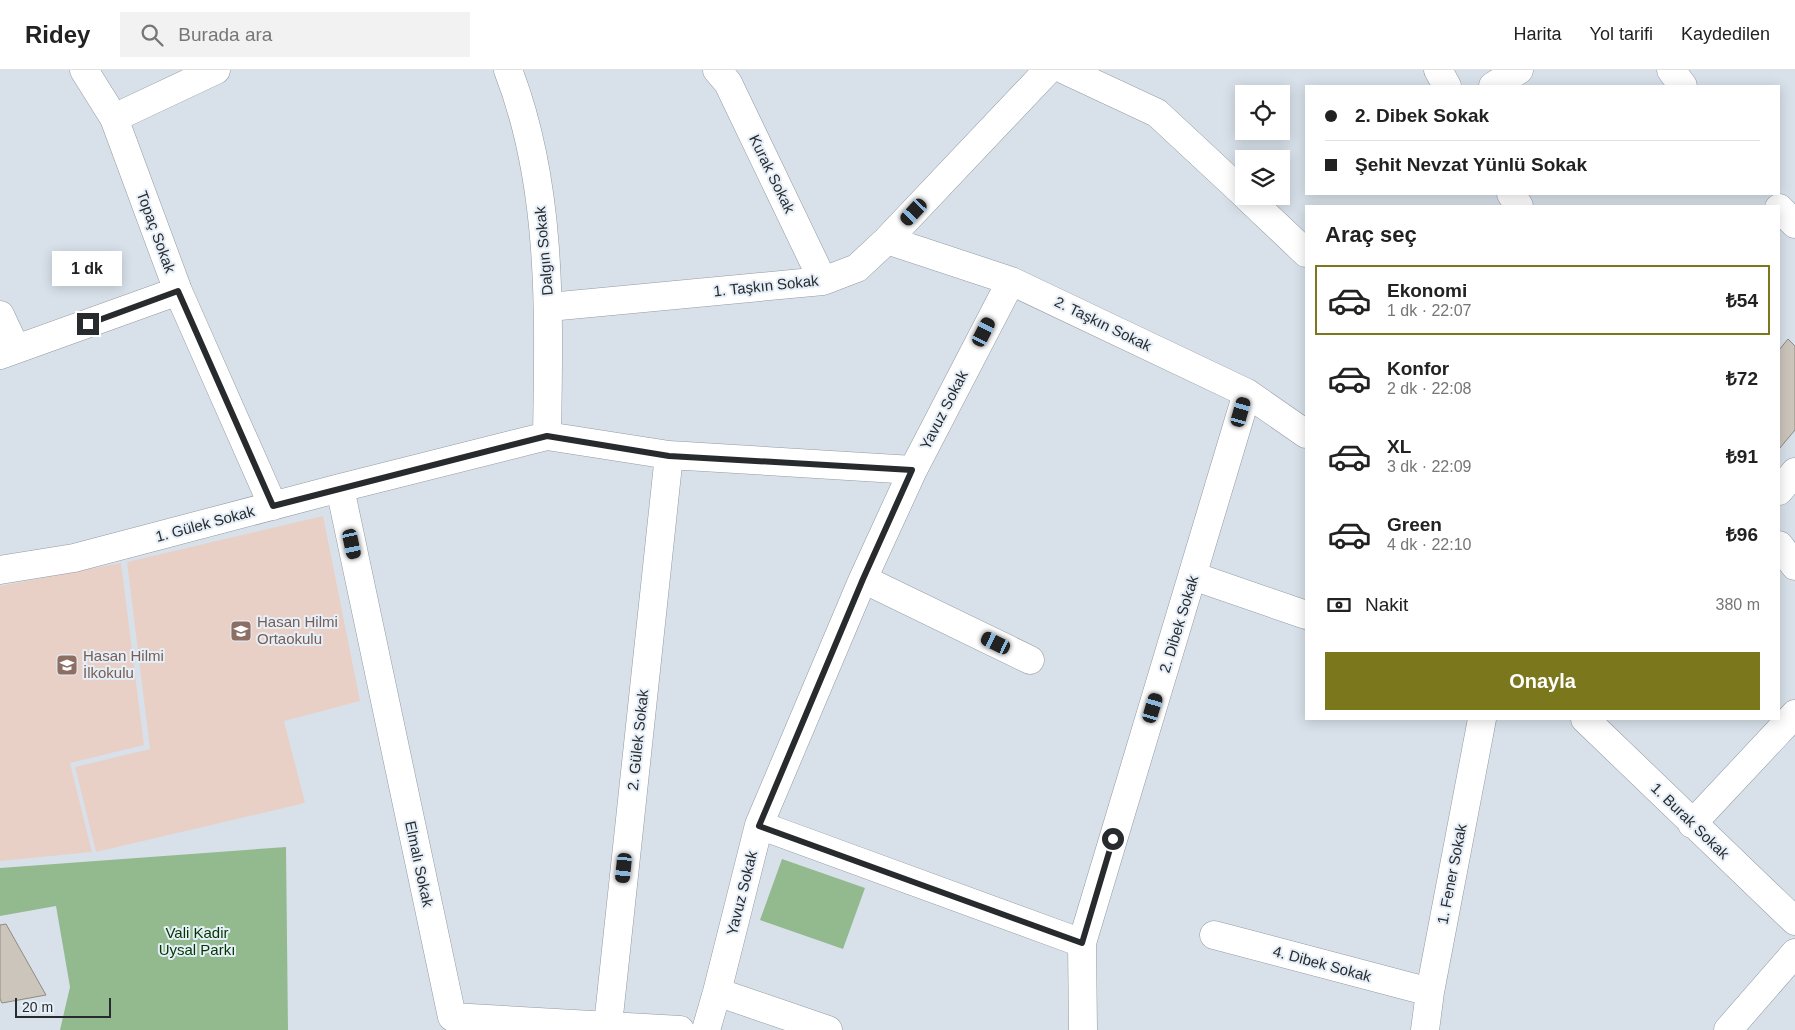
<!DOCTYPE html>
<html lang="tr">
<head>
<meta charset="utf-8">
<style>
  :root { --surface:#fff; --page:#f2f2f2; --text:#222; --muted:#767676; --line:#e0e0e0; --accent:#7b771d }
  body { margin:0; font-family:Helvetica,sans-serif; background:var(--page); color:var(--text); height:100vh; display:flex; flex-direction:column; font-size:19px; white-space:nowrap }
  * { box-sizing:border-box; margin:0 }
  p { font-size:16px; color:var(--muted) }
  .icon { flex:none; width:28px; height:28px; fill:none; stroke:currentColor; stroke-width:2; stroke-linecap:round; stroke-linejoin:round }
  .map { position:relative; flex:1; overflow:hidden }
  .panel { position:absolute; left:1305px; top:135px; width:475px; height:515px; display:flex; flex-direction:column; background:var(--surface); border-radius:0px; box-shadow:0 2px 12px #0003 }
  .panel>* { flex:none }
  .top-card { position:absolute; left:1305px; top:15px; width:475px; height:110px; border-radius:0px; box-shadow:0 2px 12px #0003; display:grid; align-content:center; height:110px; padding:0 20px; background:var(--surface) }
  .buttons { position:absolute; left:1235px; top:15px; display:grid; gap:10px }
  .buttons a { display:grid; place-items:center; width:55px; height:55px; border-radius:0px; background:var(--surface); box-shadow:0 2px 12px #0003; font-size:25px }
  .scale { position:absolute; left:15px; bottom:12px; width:96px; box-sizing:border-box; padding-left:5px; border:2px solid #282b2e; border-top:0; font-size:14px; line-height:18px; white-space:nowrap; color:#282b2e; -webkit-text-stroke:4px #e6eef7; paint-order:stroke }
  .end { position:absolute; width:22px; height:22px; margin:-11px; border:6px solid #282b2e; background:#fff; box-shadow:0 0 0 2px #fff }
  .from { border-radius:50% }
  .bubble { position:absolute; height:35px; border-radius:0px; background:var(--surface); box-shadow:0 2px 12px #0003; font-size:16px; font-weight:600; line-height:35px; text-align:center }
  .car { position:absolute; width:15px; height:30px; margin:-15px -8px; border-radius:6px; box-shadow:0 0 4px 1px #0007; background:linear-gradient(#222 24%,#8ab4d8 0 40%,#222 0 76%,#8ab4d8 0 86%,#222 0) }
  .top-card b { display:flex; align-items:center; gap:18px; height:48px; font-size:19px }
  .top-card b+b { border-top:1px solid var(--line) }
  .top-card i { width:12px; height:12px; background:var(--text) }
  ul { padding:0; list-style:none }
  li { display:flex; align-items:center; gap:15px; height:70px; margin:0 10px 8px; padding:0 10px; border:2px solid transparent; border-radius:0px }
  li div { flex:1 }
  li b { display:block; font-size:19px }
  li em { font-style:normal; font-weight:600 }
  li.current { border-color:var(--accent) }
  li>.icon { width:45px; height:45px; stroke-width:1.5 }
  h2 { padding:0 20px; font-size:22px; line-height:60px }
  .pay { display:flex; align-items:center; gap:12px; height:55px; padding:0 20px; font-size:19px }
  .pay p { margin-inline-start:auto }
  .action { display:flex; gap:10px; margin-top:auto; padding:10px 20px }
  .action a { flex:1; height:58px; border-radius:0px; background:var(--accent); color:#fff; font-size:20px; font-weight:600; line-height:58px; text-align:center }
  header { display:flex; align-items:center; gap:30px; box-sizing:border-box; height:70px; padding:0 25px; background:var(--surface); border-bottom:1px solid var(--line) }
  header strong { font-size:24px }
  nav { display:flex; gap:28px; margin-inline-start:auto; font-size:18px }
  .search { width:350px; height:45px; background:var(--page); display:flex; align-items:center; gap:12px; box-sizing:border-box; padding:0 18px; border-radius:0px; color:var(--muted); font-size:19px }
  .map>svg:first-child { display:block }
  .education { fill:#e8d0c7 }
  .green { fill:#93ba8f }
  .building { fill:#ccc5bc; stroke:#908a81 }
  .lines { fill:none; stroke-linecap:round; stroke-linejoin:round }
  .minor-casing { stroke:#929aa2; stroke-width:29 }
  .tertiary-casing { stroke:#929aa2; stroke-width:29 }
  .minor { stroke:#fff; stroke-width:28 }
  .tertiary { stroke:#fff; stroke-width:28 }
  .route { stroke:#282b2e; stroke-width:6 }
  .labels { text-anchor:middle; stroke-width:4; stroke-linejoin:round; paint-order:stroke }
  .street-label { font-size:15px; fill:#282b2e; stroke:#e6eef7 }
  .education-label { font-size:15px; fill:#785e54; stroke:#e6eef7; text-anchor:start }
  .park-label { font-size:15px; fill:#003900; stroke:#e6eef7 }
</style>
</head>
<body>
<header>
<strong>Ridey</strong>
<div class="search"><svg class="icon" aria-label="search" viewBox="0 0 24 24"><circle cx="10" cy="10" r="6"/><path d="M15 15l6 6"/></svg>Burada ara</div>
<nav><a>Harita</a><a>Yol tarifi</a><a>Kaydedilen</a></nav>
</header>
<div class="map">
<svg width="1795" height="960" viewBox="0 0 1795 960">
  <rect width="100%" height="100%" fill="#d8e1ea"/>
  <!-- education -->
  <path class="education" d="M323 446 360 631 284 651 305 733 96 782 75 697 150 679 127 492Z
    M121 493 144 675 70 693 92 782 0 791V516Z"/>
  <!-- green -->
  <path class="green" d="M286 777 288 960H60L70 917 56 836 0 846V798Z
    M782 789 865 818 843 879 760 850Z"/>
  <!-- building -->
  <path class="building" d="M1788 269 1795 276V360L1779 379V280Z
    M6 854 46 925 2 933 0 929V855Z"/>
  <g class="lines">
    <!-- minor casing -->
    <g class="minor-casing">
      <path id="minor" d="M84 0 114 48 178 221 273 436
        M508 0C553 116 549 244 547 366
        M717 0 728 13 823 211
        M1065 0 1157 43 1244 124
        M1671 0 1683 16
        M1493 16 1519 0
        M114 48 216 0
        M1246 126 1306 183
        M1779 138 1795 154
        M887 170 1011 211 1247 323 1306 364
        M549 237 823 211 857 198 887 170 1048 0
        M0 245 16 279
        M0 285 178 221
        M340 418 452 947 680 960
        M1779 421 1795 402
        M0 500 74 488 340 418 547 366 669 385 913 400
        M1193 506 1306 545
        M863 509 1030 590
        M1585 649 1795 851
        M1692 754 1795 644
        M759 755 1082 873
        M1214 865 1430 922
        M608 955 669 385
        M706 960 717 922
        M828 960 717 922 759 755 863 509 913 400 1011 211
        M1083 960 1082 873 1247 323
        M1425 960 1430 922 1482 649
        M1728 960 1795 883"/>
    </g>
    <!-- tertiary casing -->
    <g class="tertiary-casing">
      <path id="tertiary" d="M1438 0 1447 16
        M1511 124 1519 136
        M1779 475 1795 496"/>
    </g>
    <!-- minor -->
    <use href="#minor" class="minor"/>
    <!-- tertiary -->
    <use href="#tertiary" class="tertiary"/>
  </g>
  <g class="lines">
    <!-- route -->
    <path class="route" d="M88 254 178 221 273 436 547 366 669 386 912 400 863 509 759 756 1082 873 1113 769"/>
  </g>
  <!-- icons -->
  <defs>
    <g id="school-square" transform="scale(1.125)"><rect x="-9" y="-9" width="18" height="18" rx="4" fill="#8d6e63" stroke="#e6eef7"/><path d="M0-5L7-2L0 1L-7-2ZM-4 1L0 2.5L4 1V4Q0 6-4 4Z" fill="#fff"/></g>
  </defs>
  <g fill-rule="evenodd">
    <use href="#school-square" x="241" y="561"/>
    <use href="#school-square" x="67" y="595"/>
  </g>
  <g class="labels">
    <!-- street labels -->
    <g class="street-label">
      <text transform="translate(772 104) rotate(64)" y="5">Kurak Sokak</text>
      <text transform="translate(156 162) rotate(70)" y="5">Topaç Sokak</text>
      <text transform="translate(544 181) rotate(-95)" y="5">Dalgın Sokak</text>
      <text transform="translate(766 216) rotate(-6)" y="5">1. Taşkın Sokak</text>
      <text transform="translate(1103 254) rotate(26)" y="5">2. Taşkın Sokak</text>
      <text transform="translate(944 340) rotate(-63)" y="5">Yavuz Sokak</text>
      <text transform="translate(205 454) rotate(-15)" y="5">1. Gülek Sokak</text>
      <text transform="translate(1179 554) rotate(-73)" y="5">2. Dibek Sokak</text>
      <text transform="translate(638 670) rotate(-84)" y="5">2. Gülek Sokak</text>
      <text transform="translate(1690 751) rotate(44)" y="5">1. Burak Sokak</text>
      <text transform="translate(419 794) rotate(78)" y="5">Elmalı Sokak</text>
      <text transform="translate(1452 804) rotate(-79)" y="5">1. Fener Sokak</text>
      <text transform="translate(742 823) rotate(-76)" y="5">Yavuz Sokak</text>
      <text transform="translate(1322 894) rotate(15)" y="5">4. Dibek Sokak</text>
    </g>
    <!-- education labels -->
    <g class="education-label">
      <text x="257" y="557">Hasan Hilmi<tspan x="257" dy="17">Ortaokulu</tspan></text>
      <text x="83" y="591">Hasan Hilmi<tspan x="83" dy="17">İlkokulu</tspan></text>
    </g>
    <!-- park labels -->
    <g class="park-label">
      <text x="197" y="868">Vali Kadir<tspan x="197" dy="17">Uysal Parkı</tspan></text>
    </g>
  </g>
</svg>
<div class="buttons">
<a><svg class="icon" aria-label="locate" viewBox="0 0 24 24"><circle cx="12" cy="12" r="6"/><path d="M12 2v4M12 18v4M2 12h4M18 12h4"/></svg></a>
<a><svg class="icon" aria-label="layers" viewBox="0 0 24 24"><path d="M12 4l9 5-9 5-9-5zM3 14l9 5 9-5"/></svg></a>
</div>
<div class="scale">20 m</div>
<i class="end from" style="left:1113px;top:769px"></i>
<i class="end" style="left:88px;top:254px"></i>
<div class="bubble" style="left:52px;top:181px;width:70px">1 dk</div>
<i class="car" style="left:914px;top:142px;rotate:223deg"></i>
<i class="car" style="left:984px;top:262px;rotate:27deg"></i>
<i class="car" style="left:1241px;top:342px;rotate:16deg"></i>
<i class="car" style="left:352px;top:474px;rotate:168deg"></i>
<i class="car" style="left:996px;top:573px;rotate:296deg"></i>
<i class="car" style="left:1153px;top:638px;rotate:17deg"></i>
<i class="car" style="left:624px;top:798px;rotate:186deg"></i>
<div class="top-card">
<b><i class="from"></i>2. Dibek Sokak</b>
<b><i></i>Şehit Nevzat Yünlü Sokak</b>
</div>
<section class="panel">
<h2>Araç seç</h2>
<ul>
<li class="current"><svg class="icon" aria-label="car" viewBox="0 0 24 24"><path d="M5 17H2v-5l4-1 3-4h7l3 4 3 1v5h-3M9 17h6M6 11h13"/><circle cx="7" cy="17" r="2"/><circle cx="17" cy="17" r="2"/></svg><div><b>Ekonomi</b><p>1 dk · 22:07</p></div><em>₺54</em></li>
<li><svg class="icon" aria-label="car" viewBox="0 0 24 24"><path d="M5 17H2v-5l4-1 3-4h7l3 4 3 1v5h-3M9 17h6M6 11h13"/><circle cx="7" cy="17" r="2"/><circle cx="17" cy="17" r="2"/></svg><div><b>Konfor</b><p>2 dk · 22:08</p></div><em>₺72</em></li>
<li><svg class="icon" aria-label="car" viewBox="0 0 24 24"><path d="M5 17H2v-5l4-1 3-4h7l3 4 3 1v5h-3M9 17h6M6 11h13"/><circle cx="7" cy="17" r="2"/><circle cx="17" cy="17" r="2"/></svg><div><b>XL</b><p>3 dk · 22:09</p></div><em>₺91</em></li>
<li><svg class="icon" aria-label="car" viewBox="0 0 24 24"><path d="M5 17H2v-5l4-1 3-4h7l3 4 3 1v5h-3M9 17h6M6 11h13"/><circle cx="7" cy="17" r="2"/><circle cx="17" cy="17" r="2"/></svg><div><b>Green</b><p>4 dk · 22:10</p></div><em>₺96</em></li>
</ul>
<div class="pay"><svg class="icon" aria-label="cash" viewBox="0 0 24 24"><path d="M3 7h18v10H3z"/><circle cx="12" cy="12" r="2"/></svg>Nakit<p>380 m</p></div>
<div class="action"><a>Onayla</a></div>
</section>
</div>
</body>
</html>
